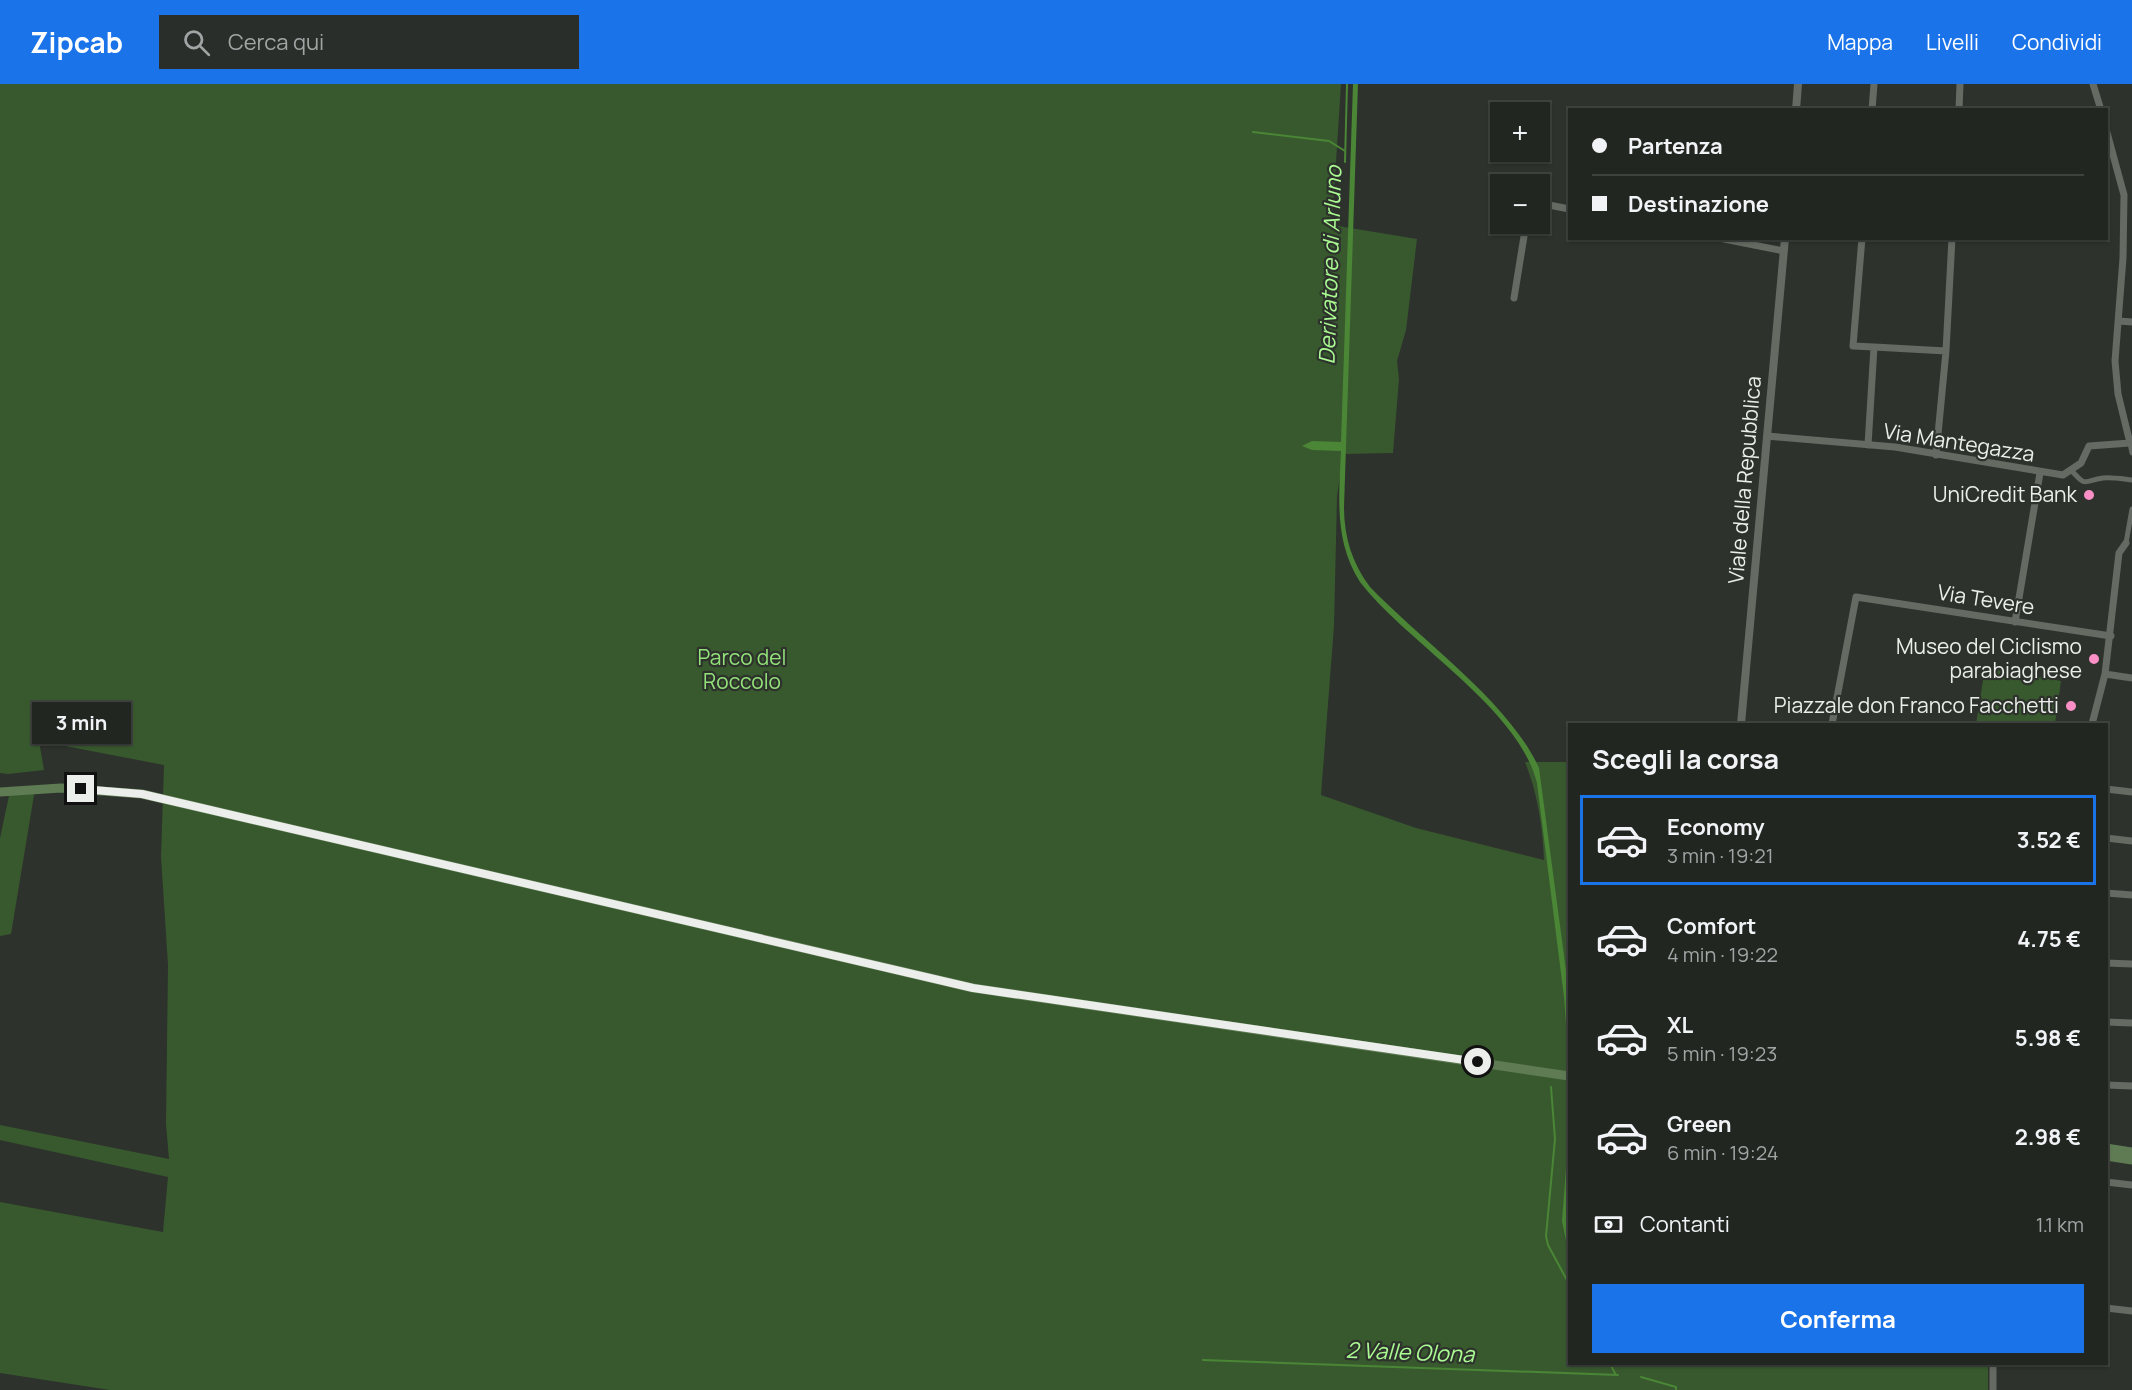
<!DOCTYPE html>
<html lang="it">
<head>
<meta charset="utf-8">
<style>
  :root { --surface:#222621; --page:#2a2e2a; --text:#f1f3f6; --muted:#a2a5a5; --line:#3f433f; --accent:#1a73e8 }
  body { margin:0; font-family:Manrope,sans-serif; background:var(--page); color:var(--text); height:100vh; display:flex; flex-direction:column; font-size:22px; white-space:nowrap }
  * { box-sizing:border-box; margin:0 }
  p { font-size:20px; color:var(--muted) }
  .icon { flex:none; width:33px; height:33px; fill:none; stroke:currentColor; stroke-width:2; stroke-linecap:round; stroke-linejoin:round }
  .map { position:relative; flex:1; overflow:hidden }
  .sheet { position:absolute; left:1568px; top:639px; width:540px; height:642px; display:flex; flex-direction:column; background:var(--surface); border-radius:0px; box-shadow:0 2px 4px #0004,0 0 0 2px var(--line) }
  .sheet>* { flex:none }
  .banner { position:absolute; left:1568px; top:24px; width:540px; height:132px; border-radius:0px; box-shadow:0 2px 4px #0004,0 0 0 2px var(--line); display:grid; align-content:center; height:132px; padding:0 24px; background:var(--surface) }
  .buttons { position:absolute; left:1490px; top:18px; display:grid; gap:12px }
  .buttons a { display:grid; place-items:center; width:60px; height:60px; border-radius:0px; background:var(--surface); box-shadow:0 2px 4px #0004,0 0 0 2px var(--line); font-size:30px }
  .end { position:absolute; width:27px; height:27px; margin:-14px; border:8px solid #ebeeea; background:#111; box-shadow:0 0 0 3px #111 }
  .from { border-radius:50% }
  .bubble { position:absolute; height:42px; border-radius:0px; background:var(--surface); box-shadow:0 2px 4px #0004,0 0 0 2px var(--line); font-size:20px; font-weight:700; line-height:42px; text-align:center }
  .banner b { display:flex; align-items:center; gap:21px; height:57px; font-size:22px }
  .banner b+b { border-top:2px solid var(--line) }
  .banner i { width:15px; height:15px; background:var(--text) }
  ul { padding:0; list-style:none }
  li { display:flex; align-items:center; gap:18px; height:90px; margin:0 12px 9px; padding:0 12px; border:3px solid transparent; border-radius:0px }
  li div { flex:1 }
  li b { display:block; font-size:22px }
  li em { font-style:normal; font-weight:700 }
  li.active { border-color:var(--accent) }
  li>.icon { width:54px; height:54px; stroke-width:1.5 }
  h2 { padding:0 24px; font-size:27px; line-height:72px }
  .pay { display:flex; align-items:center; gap:15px; height:66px; padding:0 24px; font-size:22px }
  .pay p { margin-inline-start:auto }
  .action { display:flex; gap:12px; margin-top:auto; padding:12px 24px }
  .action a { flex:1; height:69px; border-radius:0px; background:var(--accent); color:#fff; font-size:24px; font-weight:700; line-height:69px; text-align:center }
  header { display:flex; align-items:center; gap:36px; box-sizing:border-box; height:84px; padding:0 30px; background:var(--accent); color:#fff }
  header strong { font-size:28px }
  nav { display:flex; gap:33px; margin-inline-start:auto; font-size:21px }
  .search { width:420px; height:54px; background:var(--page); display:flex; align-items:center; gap:15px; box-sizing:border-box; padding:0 21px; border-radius:0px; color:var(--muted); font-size:22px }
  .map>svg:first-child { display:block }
  .green { fill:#38592e }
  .water { fill:#4a8636 }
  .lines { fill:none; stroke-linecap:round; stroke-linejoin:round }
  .stream { stroke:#4a8636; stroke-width:2 }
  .pedestrian { stroke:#656a63; stroke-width:5 }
  .minor { stroke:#656a63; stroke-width:7 }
  .tertiary { stroke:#656a63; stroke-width:8 }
  .secondary { stroke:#5f7b54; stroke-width:9 }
  .route { stroke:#ebeeea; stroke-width:8 }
  .poi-dot { fill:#fa8fc6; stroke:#2d322c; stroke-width:2 }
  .labels { text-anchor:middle; stroke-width:4.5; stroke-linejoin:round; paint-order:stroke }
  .street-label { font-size:21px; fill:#ebeeea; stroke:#2d322c }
  .poi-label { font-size:21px; fill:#ebeeea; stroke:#2d322c; text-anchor:end }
  .park-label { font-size:21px; fill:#93e37a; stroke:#2d322c }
  .water-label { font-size:22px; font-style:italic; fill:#abfc93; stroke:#2d322c }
</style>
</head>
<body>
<header>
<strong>Zipcab</strong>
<div class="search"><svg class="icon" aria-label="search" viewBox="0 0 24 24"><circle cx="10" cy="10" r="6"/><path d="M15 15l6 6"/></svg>Cerca qui</div>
<nav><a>Mappa</a><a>Livelli</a><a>Condividi</a></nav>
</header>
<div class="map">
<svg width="2132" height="1306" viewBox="0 0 2132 1306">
  <rect width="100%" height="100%" fill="#2d322c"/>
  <!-- green -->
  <path class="green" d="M0 0H1341L1332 141 1417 155 1406 246 1397 277 1399 295 1393 369 1343 370 1337 413 1334 542 1321 711 1416 744 1544 776C1543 744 1537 707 1525 678H1569V1280H1988V1306H110L0 1289V1118L163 1148 168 1093 0 1056V1041L169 1075 166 1040 168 881 161 773 164 681 39 657 44 686 8 690 0 689Z
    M1985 584 2061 597 2055 640H1976Z
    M35 705 11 850 0 852V754L10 707Z"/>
  <!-- water -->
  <path class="water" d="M1353 0H1358L1344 423C1344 453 1352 479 1370 503 1422 557 1509 618 1539 684L1569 909V979L1564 913 1537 699C1518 623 1408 560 1360 498 1334 457 1339 414 1341 367L1312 366 1302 362 1312 357 1341 358Z
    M1569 1045V1171L1562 1137Z"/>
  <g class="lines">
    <!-- stream -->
    <path class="stream" d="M1253 48 1329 57 1345 67
      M1345 78 1347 0
      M1551 1003 1555 1055 1546 1152 1548 1161 1569 1200
      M1203 1276 1618 1291
      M1610 1280 1616 1291
      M1641 1293 1676 1303V1306"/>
    <!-- pedestrian -->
    <path class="pedestrian" d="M2130 359 2132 369
      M2071 386C2087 404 2083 397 2103 394 2112 393 2123 395 2132 396
      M2126 459 2132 425"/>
    <!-- minor -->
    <path class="minor" d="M2093 0 2101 26
      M1872 26 1874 0
      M1959 26 1960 0
      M1539 119 1569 125
      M1719 154 1784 167
      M1862 154 1853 262 1874 263 1868 361
      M1514 214 1526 140
      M2119 237 2132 238
      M1874 263 1946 267
      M1767 352 1895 363 2063 391 2081 379 2089 362 2130 359 2118 310 2115 277 2123 174 2124 111 2106 45
      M1936 371 1946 267 1952 154
      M2015 538 2040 389
      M2105 590 2132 594
      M1832 640 1856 513 2111 552
      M2092 640 2105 590 2119 469 2126 459
      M2106 705 2132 708
      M2106 754 2132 757
      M2106 809 2132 811
      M2106 879 2132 880
      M2106 938 2132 939
      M2106 1001 2132 1002
      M2106 1098 2132 1101
      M2106 1224 2132 1227
      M1993 1280V1306"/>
    <!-- tertiary -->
    <path class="tertiary" d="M1796 26 1798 0
      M1741 640 1785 154"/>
    <!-- secondary -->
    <path class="secondary" d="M0 708 61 704 142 710 973 904 1569 992
      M2106 1064 2132 1068
      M2106 1072 2132 1076"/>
  </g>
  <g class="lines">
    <!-- route -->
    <path class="route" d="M81 705 142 710 973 904 1478 978"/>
  </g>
  <!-- markers -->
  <g class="poi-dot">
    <circle cx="2089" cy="411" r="6"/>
    <circle cx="2094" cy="575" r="6"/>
    <circle cx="2071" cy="622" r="6"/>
  </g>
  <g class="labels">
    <!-- street labels -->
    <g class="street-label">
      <text transform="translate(1959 359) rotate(9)" y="7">Via Mantegazza</text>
      <text transform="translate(1745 396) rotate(-85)" y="7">Viale della Repubblica</text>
      <text transform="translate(1986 516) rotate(9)" y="7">Via Tevere</text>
    </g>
    <!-- poi labels -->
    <g class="poi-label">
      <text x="2077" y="418">UniCredit Bank</text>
      <text x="2082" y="570">Museo del Ciclismo<tspan x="2082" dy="24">parabiaghese</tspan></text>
      <text x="2059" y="629">Piazzale don Franco Facchetti</text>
    </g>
    <!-- park labels -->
    <g class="park-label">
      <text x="742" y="581">Parco del<tspan x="742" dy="24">Roccolo</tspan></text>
    </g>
    <!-- water labels -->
    <g class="water-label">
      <text transform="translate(1330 181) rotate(-88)" y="8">Derivatore di Arluno</text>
      <text transform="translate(1410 1268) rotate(2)" y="8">2 Valle Olona</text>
    </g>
  </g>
</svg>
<div class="buttons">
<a>+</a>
<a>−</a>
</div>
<i class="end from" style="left:1478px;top:978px"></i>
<i class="end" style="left:81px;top:705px"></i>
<div class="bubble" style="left:32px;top:618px;width:99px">3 min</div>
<div class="banner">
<b><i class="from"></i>Partenza</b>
<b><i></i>Destinazione</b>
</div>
<section class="sheet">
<h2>Scegli la corsa</h2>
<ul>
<li class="active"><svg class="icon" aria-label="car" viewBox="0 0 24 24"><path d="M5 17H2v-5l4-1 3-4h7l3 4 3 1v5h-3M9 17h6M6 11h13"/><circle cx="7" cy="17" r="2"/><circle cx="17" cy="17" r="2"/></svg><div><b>Economy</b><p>3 min · 19:21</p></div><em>3.52 €</em></li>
<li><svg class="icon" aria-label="car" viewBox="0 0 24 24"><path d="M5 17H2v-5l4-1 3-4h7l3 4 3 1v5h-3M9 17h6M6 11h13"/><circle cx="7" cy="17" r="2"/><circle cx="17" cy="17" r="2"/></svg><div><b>Comfort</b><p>4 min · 19:22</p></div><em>4.75 €</em></li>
<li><svg class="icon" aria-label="car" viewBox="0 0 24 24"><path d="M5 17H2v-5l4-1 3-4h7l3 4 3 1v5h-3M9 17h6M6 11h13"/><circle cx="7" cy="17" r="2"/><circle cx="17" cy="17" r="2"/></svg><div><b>XL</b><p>5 min · 19:23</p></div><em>5.98 €</em></li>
<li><svg class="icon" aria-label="car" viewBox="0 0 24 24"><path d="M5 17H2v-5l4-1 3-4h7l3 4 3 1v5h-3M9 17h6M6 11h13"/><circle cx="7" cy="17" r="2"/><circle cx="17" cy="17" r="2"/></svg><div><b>Green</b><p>6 min · 19:24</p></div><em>2.98 €</em></li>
</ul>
<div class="pay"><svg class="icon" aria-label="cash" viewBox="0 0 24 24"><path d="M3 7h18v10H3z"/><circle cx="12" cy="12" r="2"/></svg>Contanti<p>1.1 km</p></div>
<div class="action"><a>Conferma</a></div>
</section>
</div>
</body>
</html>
